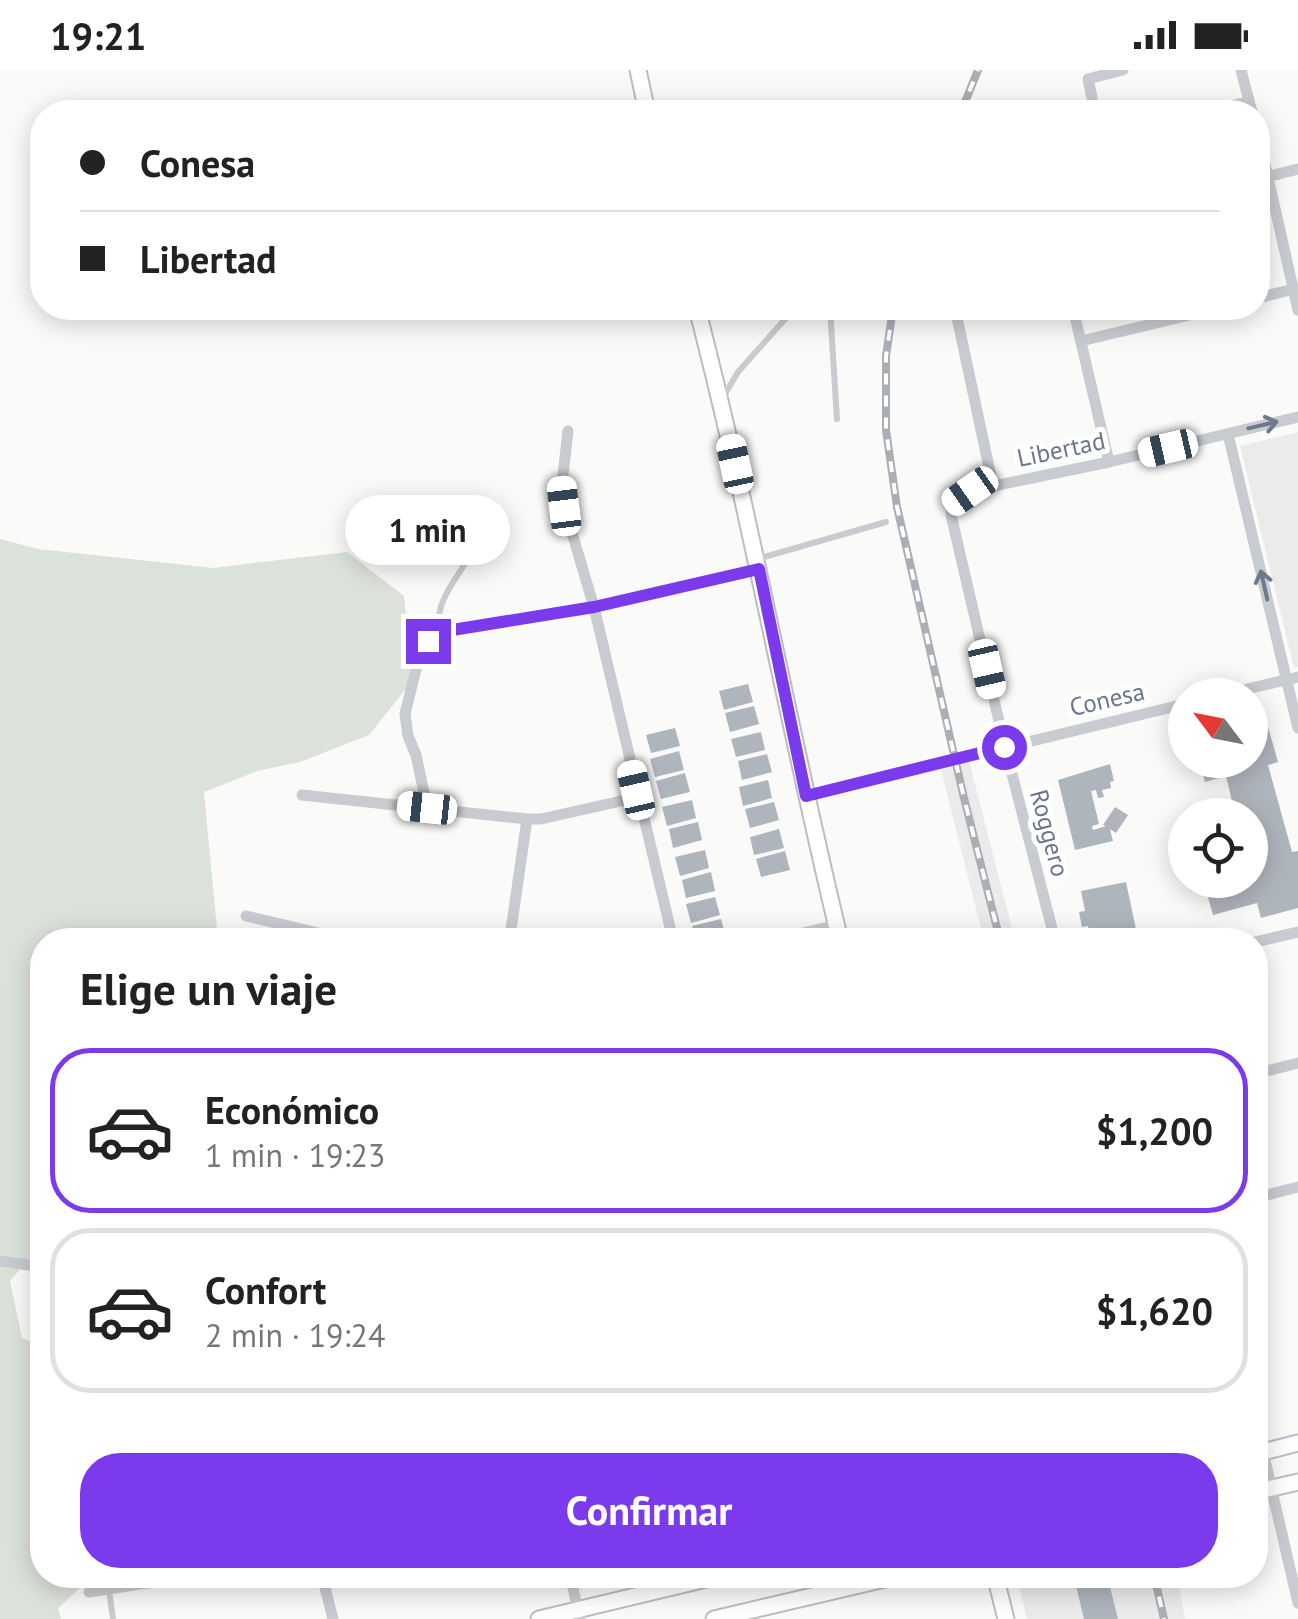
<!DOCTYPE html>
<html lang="es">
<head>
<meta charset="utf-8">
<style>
  :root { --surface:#fff; --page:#f2f2f2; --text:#222; --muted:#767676; --line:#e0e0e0; --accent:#7c3aed }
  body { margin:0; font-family:"PT Sans",sans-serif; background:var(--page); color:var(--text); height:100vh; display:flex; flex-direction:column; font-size:38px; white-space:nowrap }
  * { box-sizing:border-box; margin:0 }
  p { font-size:32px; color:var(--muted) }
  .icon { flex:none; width:55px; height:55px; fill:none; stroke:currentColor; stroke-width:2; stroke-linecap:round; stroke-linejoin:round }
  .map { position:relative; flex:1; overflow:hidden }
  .panel { position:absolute; left:30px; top:858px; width:1238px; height:660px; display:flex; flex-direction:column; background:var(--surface); border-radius:40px; box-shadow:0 5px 25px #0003 }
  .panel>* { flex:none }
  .banner { position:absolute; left:30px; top:30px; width:1240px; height:220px; border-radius:40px; box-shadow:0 5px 25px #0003; display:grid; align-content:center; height:220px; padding:0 50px; background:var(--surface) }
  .needle { width:65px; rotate:302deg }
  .tools { position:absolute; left:1168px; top:608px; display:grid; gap:20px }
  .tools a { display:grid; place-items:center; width:100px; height:100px; border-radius:50%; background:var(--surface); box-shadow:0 5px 25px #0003; font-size:50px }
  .end { position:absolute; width:45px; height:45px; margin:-22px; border:12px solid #7c3aed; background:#fff; box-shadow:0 0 0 5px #fff }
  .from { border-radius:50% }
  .bubble { position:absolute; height:70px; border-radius:35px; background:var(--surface); box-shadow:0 5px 25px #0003; font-size:32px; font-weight:600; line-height:70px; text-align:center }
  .car { position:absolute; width:30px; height:60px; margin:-30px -15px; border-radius:12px; box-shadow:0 0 8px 2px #0007; background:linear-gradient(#fff 24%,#345 0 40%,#fff 0 76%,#345 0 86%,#fff 0) }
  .banner b { display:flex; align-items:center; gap:35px; height:95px; font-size:38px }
  .banner b+b { border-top:2px solid var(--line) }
  .banner i { width:25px; height:25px; background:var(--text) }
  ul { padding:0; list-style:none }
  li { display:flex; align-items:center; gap:30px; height:165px; margin:0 20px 15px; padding:0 30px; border:5px solid var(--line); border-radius:40px }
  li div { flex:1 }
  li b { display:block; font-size:38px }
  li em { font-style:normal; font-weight:600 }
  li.selected { border-color:var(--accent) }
  li>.icon { width:90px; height:90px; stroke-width:1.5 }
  h2 { padding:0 50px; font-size:45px; line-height:120px }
  .primary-button { display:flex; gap:20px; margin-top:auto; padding:20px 50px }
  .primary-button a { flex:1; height:115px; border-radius:40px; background:var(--accent); color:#fff; font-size:40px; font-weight:600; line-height:115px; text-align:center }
  .status { display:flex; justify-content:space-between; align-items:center; height:70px; padding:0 50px; background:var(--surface); direction:ltr }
  .status svg { height:28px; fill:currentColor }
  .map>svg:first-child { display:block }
  .built { fill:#ebebeb }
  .green { fill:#dbe2d9 }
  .building { fill:#afb5bd }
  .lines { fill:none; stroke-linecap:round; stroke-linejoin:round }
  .secondary-casing { stroke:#babec4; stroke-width:19 }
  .lane { stroke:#c8cbcf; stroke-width:6 }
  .street { stroke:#c8cbcf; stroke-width:11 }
  .secondary { stroke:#fff; stroke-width:15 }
  .rail-casing { stroke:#aaaeb5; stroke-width:8 }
  .rail { stroke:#fff; stroke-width:4; stroke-dasharray:11; stroke-linecap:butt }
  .oneway { stroke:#6e798c }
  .route { stroke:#7c3aed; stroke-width:12 }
  .labels { text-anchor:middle; stroke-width:10; stroke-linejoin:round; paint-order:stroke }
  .street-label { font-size:25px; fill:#697589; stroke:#fff }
</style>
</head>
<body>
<div class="status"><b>19:21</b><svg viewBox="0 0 49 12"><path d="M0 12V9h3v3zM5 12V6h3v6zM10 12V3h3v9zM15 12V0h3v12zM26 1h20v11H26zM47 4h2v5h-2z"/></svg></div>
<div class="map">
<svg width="1298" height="1549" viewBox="0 0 1298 1549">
  <rect width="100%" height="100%" fill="#fafaf8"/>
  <!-- built -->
  <path class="built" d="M1298 362V597L1294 598 1240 376Z
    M969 691 1015 870H984L941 700Z
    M1016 1505H1177L1185 1549H1027Z"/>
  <!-- green -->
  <path class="green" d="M0 469 38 479 213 498 347 482 404 526 413 610 369 665 300 692 257 701 204 722 218 870H42V1173L10 1211 22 1268 42 1276V1505H94L58 1538 61 1549H0Z"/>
  <!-- building -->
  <path class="building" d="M748 614 753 632 724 640 719 621Z
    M754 636 759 654 730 662 725 643Z
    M1254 641 1258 656 1267 653 1278 692 1268 695 1292 782 1298 781V838L1261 848 1257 833 1213 845 1203 810H1250V745H1215L1216 730 1232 731 1226 706 1205 712 1199 690H1250V642Z
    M675 658 680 676 651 683 646 665Z
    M761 662 765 680 736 687 731 669Z
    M679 681 684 700 655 707 650 689Z
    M767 684 772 702 742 710 738 691Z
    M1110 694 1114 711 1110 712 1111 718 1102 720 1104 727 1098 728 1096 720 1091 721 1099 754 1092 756 1093 760 1106 756 1103 755 1115 737 1128 745 1116 763 1110 759 1113 771 1075 780 1058 710Z
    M685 703 690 722 661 729 656 711Z
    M768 710 772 728 743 736 739 717Z
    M692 730 696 748 667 756 662 737Z
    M774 732 779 750 750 758 745 739Z
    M698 752 702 770 673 778 669 759Z
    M779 759 784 778 754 785 750 767Z
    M705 780 709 798 680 806 675 787Z
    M785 781 790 800 761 807 756 789Z
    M711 802 715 821 686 828 682 810Z
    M1126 812 1137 864 1109 870H1090L1088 856 1082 857 1079 842 1085 841 1081 821Z
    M715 827 720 845 691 853 686 834Z
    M721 849 726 868 696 870 692 856Z
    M1066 1505H1107L1118 1549H1084L1075 1512 1069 1514Z"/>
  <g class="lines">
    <!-- secondary casing -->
    <g class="secondary-casing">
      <path id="secondary" d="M638 0 647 42
        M697 238C751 447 789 660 840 870
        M1255 1384 1298 1373
        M1255 1422 1298 1412
        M995 1505 1006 1549
        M539 1549 723 1505
        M714 1549 902 1505"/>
    </g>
    <!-- lane -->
    <path class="lane" d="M830 238 837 349
      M722 329 738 302 795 238
      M757 489 886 452
      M440 561C434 535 453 513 466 492
      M109 1520 113 1549"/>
    <!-- street -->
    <path class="street" d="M1241 0 1252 42
      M1095 42 1088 9 1123 0
      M1201 42 1249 32
      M1258 63 1298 240
      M1258 109 1298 99
      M1258 228 1294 219
      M955 238 993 416
      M1073 238 1109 392
      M1081 271 1219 238
      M568 361 562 414 564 436 594 537 673 870
      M1228 364 1298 658
      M1222 625 1298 607
      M302 725 527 749H541L639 727
      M805 726 1185 634
      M427 737 416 685 408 666 405 644 420 583 428 571 440 562 594 537 759 499
      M246 846 348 870
      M507 870 511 860 527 749
      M773 870 837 855
      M1055 870 1005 677 951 445 953 432 970 421 1109 392 1298 347
      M1255 872 1298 862
      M1255 1004 1298 993
      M1255 1128 1298 1117
      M0 1191 42 1197
      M1263 1382 1298 1533
      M322 1505 333 1549
      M570 1505 580 1549
      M823 1505 827 1522
      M89 1522 199 1505"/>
    <!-- secondary -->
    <use href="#secondary" class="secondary"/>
    <!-- rail casing -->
    <g class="rail-casing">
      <path id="rail" d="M961 42 978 0
        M893 238 886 286V360L897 437 964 728 1000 870
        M1154 1505 1164 1549"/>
    </g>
    <!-- rail -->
    <use href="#rail" class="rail"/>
  </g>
  <!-- one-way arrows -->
  <defs><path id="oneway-shaft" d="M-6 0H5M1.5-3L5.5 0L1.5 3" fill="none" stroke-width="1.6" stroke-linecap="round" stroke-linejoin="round" transform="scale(2.5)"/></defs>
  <g class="oneway">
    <use href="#oneway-shaft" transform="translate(1263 355) rotate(-13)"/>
    <use href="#oneway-shaft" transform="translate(1264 515) rotate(-103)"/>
  </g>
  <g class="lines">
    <!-- route -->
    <path class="route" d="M428 571 440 562 594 537 759 499 806 726 1004 677"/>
  </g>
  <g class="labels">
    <!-- street labels -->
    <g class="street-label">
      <text transform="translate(1061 379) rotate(-12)" y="9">Libertad</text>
      <text transform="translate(1107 629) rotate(-13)" y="9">Conesa</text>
      <text transform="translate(1050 763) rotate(75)" y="9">Roggero</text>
    </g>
  </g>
</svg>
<div class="tools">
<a><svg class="needle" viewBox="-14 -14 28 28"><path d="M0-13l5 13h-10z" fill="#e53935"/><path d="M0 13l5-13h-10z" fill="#767676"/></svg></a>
<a><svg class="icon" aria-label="locate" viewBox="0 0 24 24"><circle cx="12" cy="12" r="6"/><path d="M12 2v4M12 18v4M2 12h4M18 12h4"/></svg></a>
</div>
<i class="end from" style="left:1004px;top:677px"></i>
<i class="end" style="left:428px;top:571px"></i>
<div class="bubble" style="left:345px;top:425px;width:165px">1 min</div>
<i class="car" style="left:1168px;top:378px;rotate:257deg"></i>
<i class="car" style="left:735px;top:394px;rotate:348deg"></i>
<i class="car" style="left:970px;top:421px;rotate:235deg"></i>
<i class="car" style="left:564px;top:436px;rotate:353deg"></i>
<i class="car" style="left:987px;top:599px;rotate:167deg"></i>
<i class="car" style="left:636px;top:720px;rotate:347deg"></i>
<i class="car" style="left:427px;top:738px;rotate:276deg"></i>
<div class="banner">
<b><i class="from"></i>Conesa</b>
<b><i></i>Libertad</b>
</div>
<section class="panel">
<h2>Elige un viaje</h2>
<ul>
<li class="selected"><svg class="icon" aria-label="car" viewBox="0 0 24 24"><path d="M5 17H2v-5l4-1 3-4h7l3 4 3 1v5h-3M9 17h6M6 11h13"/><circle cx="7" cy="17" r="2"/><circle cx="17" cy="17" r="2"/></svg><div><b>Económico</b><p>1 min · 19:23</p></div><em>$1,200</em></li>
<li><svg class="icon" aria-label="car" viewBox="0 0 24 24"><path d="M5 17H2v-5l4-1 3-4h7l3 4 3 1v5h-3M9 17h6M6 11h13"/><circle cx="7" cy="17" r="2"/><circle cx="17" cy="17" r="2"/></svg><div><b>Confort</b><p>2 min · 19:24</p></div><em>$1,620</em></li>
</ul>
<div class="primary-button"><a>Confirmar</a></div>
</section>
</div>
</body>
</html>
